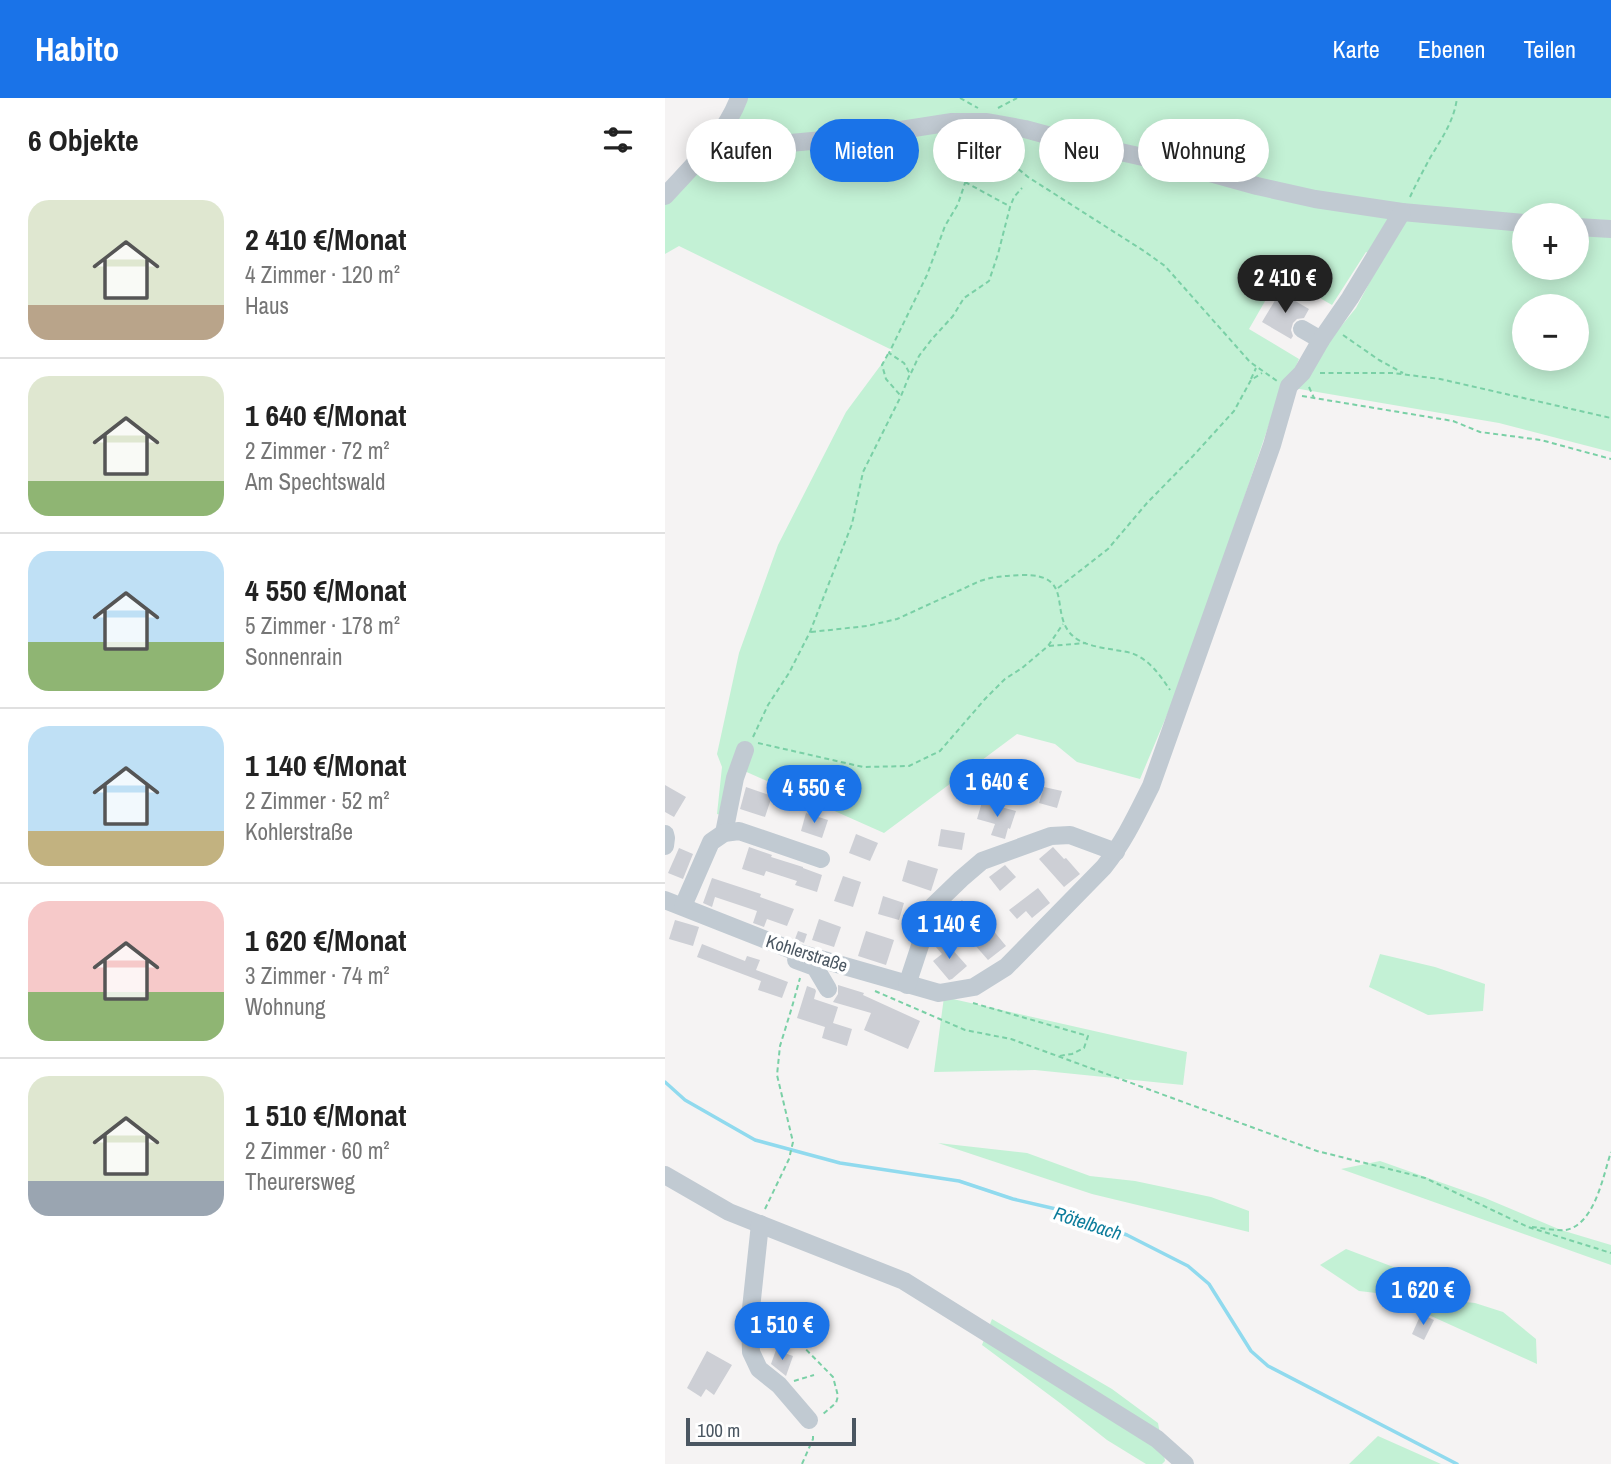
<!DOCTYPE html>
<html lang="de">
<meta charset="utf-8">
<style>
body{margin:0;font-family:"Archivo Narrow",sans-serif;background:#f6f6f6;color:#222;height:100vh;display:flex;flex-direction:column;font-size:26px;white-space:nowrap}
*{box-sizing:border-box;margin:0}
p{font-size:23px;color:#767676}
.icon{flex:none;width:38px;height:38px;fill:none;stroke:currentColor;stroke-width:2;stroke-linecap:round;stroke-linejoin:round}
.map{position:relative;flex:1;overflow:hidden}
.side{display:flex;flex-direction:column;background:#fff;width:665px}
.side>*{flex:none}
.hud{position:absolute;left:21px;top:21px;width:665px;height:63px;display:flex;gap:14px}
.buttons{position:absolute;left:847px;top:105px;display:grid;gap:14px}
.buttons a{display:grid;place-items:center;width:77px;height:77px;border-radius:50%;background:#fff;box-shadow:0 4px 18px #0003;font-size:35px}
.scale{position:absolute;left:21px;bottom:18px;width:170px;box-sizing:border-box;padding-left:7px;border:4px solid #4a5661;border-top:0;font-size:19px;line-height:24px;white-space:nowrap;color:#4a5661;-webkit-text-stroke:5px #fff;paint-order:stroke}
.price{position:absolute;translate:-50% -60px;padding:0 16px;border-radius:24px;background:#1a73e8;color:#fff;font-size:23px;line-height:46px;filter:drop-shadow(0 2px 4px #0008)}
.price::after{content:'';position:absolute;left:50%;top:42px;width:21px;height:16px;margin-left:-10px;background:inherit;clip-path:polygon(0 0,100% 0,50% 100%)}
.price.active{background:#222;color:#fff}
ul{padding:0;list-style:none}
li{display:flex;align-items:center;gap:21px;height:175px;padding:0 28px}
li+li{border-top:2px solid #e0e0e0}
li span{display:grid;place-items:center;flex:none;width:196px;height:140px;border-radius:21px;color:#555}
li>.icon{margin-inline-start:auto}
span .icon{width:84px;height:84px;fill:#fffc;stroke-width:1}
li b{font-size:30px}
h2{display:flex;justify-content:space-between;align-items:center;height:84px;padding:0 28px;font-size:30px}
.tag{padding:0 24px;border-radius:32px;background:#fff;box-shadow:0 4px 18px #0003;font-size:24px;line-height:63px}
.tag.active{background:#1a73e8;color:#fff}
header{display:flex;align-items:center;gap:42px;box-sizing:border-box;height:98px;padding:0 35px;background:#1a73e8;color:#fff}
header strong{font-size:33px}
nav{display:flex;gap:38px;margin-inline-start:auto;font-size:24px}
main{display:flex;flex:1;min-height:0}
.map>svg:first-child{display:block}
.green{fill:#c3f1d5;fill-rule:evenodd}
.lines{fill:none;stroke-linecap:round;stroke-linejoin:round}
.stream{stroke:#90daee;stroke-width:3.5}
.building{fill:#cdcfd5}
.path{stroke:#7ad0a6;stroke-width:2;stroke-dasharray:5 3.5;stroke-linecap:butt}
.minor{stroke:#c1cad2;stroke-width:18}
.labels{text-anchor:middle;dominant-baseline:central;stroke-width:7;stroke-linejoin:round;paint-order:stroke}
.street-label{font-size:18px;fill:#4a5661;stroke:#fff}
.water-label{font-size:19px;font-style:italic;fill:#0c7c9b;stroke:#fff}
</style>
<header>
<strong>Habito</strong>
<nav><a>Karte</a><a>Ebenen</a><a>Teilen</a></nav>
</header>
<main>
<section class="side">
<h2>6 Objekte<svg class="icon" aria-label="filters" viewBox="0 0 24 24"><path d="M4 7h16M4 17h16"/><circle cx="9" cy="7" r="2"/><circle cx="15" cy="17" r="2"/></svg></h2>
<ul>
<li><span style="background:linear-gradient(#dfe7d0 75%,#b9a48a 0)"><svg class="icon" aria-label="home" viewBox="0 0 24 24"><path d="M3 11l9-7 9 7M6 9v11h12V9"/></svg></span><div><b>2 410 €/Monat</b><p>4 Zimmer · 120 m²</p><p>Haus</p></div></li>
<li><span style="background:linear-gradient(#dfe7d0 75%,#8fb573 0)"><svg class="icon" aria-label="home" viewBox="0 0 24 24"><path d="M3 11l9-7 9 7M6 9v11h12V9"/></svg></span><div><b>1 640 €/Monat</b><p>2 Zimmer · 72 m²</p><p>Am Spechtswald</p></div></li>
<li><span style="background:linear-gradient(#bfe0f5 65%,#8fb573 0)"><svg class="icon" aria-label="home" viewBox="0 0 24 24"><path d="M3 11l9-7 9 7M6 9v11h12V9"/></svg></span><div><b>4 550 €/Monat</b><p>5 Zimmer · 178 m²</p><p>Sonnenrain</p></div></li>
<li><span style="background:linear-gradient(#bfe0f5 75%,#c2b280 0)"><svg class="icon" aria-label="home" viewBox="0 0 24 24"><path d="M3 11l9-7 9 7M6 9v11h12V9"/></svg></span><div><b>1 140 €/Monat</b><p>2 Zimmer · 52 m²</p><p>Kohlerstraße</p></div></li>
<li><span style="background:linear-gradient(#f6c9c9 65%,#8fb573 0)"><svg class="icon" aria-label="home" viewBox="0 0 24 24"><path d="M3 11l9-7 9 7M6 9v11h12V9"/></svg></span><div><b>1 620 €/Monat</b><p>3 Zimmer · 74 m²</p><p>Wohnung</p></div></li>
<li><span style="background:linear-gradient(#dfe7d0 75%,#9aa5b1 0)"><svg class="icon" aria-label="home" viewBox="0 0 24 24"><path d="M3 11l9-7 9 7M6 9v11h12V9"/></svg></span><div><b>1 510 €/Monat</b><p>2 Zimmer · 60 m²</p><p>Theurersweg</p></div></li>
</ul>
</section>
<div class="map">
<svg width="946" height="1366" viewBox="0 0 946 1366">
<rect width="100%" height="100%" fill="#f5f3f3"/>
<!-- green -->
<g class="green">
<path d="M78,0h868v354l-112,-29 -217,-37 -97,286 -45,107 -63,-17 -22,-18 -38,-10 -133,99 -153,-68 -10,50 -4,-1 5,-47 -5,-13 22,-101 39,-108 68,-133 46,-62 -213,-104 -14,8v-53zM859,117h53v53h-53zM701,154l16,7 -26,49 -36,44 -28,24 7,-17 -50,-30 31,-54 52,30zM859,208h53v53h-53z"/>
<polygon points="715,856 770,869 820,886 818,913 763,917 704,889"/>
<polygon points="279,899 522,954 518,987 370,972 269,974"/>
<polygon points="273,1045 362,1055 425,1078 470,1083 546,1099 584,1113 584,1134 427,1096"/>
<polygon points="715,1063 820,1100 896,1132 946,1147 946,1167 676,1071"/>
<polygon points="681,1151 739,1173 780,1202 810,1205 838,1214 871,1241 872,1266 766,1218 737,1198 694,1193 655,1167"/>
<polygon points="327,1221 447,1291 493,1325 500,1363 497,1366 481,1366 442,1342 395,1305 317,1247"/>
<polygon points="713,1338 776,1366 684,1366"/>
</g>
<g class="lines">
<!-- stream -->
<polyline class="stream" points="0,984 20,1002 90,1042 175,1065 294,1083 348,1101 391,1111 462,1137 523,1168 544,1186 586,1253 603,1268 792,1366"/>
</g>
<!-- building -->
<g class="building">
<polygon points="615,194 644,211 639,220 632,221 628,225 626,232 628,238 626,241 597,224"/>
<polygon points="0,687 21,699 9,719 0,714"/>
<polygon points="81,689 107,698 100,719 75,711"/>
<polygon points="379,689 397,693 392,710 374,705"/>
<polygon points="317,704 351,713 345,731 343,730 340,741 326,737 330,726 312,721"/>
<polygon points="141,715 163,722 157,740 136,733"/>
<polygon points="276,731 300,735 297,752 273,748"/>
<polygon points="191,736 213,745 205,763 184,755"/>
<polygon points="84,749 107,757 106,759 138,769 138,770 157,777 152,794 130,787 132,783 101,773 99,778 77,771"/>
<polygon points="388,749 399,761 401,760 415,776 399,789 374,761"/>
<polygon points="14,750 28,756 18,781 3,775"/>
<polygon points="243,762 273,771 266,793 237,783"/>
<polygon points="340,767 351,779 335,793 324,779"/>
<polygon points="178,778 196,784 188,809 169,803"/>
<polygon points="47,780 96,796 95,799 129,811 122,828 102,821 99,829 88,825 92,813 50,799 47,809 38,805"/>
<polygon points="373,790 385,805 367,820 361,813 352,821 344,812"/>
<polygon points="218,798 239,805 234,822 213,816"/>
<polygon points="297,802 308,814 291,828 280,816"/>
<polygon points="154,821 176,829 169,849 147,842"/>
<polygon points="10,822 34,829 28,848 4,841"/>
<polygon points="327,831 341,848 323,862 309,846"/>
<polygon points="133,833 142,836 139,845 130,841"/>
<polygon points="201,833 229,842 221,867 193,858"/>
<polygon points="278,841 302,868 287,881 284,882 268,863 277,856 270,848"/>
<polygon points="37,846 80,863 82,858 95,862 91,872 123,884 117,900 93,892 96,883 32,859"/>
<polygon points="173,887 199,895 198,897 255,923 243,951 199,932 206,915 168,904 173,896"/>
<polygon points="142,888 150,891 151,893 149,901 173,909 168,925 187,931 182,948 157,940 160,929 132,920"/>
<polygon points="756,1216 769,1222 759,1242 747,1236"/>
<polygon points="111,1252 128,1258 121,1278 106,1266"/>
<polygon points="42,1253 67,1267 49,1297 41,1291 36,1299 22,1290"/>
</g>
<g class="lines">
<!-- path -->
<g class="path">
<polyline points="295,0 313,10"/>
<polyline points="333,10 352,0"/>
<polyline points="328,39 334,55 363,79 479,153 500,168 585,264 612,283"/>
<polyline points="300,84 344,108"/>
<path d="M745,99c6,-13 13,-26 20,-39 12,-20 24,-37 27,-60"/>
<polyline points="678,237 714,262 738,275"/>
<polyline points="223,256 217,267 221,281 236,298"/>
<polyline points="246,275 254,258 267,241 288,218 299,200 324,183 333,156 345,109 349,99 357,90"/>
<polyline points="655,275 728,275 775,281 946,320"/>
<polyline points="586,281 591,270"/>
<polyline points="644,289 649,300"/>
<polyline points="637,298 788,323 815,334 876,342 946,361"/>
<polyline points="393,490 443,451 482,405 528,358 569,313 586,282 597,275"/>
<path d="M146,534l56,-6 30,-7 83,-38c14,-5 27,-5 42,-6 55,-1 25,39 52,62 13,11 42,12 57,16 18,6 29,22 39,37"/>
<polyline points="384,548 421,545"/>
<polyline points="88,639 103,607 124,575 145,534 187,426 198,374 236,298 245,276 239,265 224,255 262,177 280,128 293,106 302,79 309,38"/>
<polyline points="93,645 198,669 244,668 275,653 320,601 340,581 357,570 383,548 398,526"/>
<polyline points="210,893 300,932 346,941 652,1053 760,1080 863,1129 946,1155"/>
<polyline points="308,905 423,938 419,950 407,956 394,958"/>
<polyline points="100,1111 124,1061 128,1044 112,977 115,948 127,909 135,880"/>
<path d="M867,1129c9,1 25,4 34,3 29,-6 37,-54 45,-78"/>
<polyline points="101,1223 107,1223 121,1231 168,1279 173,1298 171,1305 157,1317"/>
<polyline points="129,1283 149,1277"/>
<polyline points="137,1366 148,1341 148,1338"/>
</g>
<!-- minor -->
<g class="minor">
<polyline points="48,45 92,48 191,39 287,24 322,24 360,31 393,40 527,70 592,88 650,101 737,114 859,125"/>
<path d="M0,98c27,-30 60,-60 74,-98"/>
<polyline points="912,129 946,131"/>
<polyline points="637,231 656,242"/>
<polyline points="59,735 70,680 80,652"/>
<polyline points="0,736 1,740 0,748"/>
<path d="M0,802l134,53 140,40 35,-6 32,-20 98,-100c20,-25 33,-53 47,-81l121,-341 17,-59 13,-13 19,-33 29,-42 52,-86"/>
<polyline points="18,808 46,744 59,735 74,733 156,761"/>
<polyline points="131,862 150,869 163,891"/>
<polyline points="242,887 268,808 296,781 317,763 386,738 405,737 451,754"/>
<polyline points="0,1077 64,1114 239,1183 492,1341 520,1366"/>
<polyline points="95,1126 85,1220 86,1254 94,1271 114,1287 144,1322"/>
</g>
</g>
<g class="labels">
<!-- street labels -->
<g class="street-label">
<text transform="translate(142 855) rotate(18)">Kohlerstraße</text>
</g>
<!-- water labels -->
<g class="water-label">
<text transform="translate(423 1125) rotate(18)">Rötelbach</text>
</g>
</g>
</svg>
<div class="buttons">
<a>+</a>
<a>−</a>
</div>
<div class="scale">100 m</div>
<b class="price active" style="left:620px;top:217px">2 410 €</b>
<b class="price" style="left:332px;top:721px">1 640 €</b>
<b class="price" style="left:149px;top:727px">4 550 €</b>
<b class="price" style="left:284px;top:863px">1 140 €</b>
<b class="price" style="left:758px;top:1229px">1 620 €</b>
<b class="price" style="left:117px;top:1264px">1 510 €</b>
<div class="hud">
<a class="tag">Kaufen</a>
<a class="tag active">Mieten</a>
<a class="tag">Filter</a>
<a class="tag">Neu</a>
<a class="tag">Wohnung</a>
</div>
</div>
</main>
